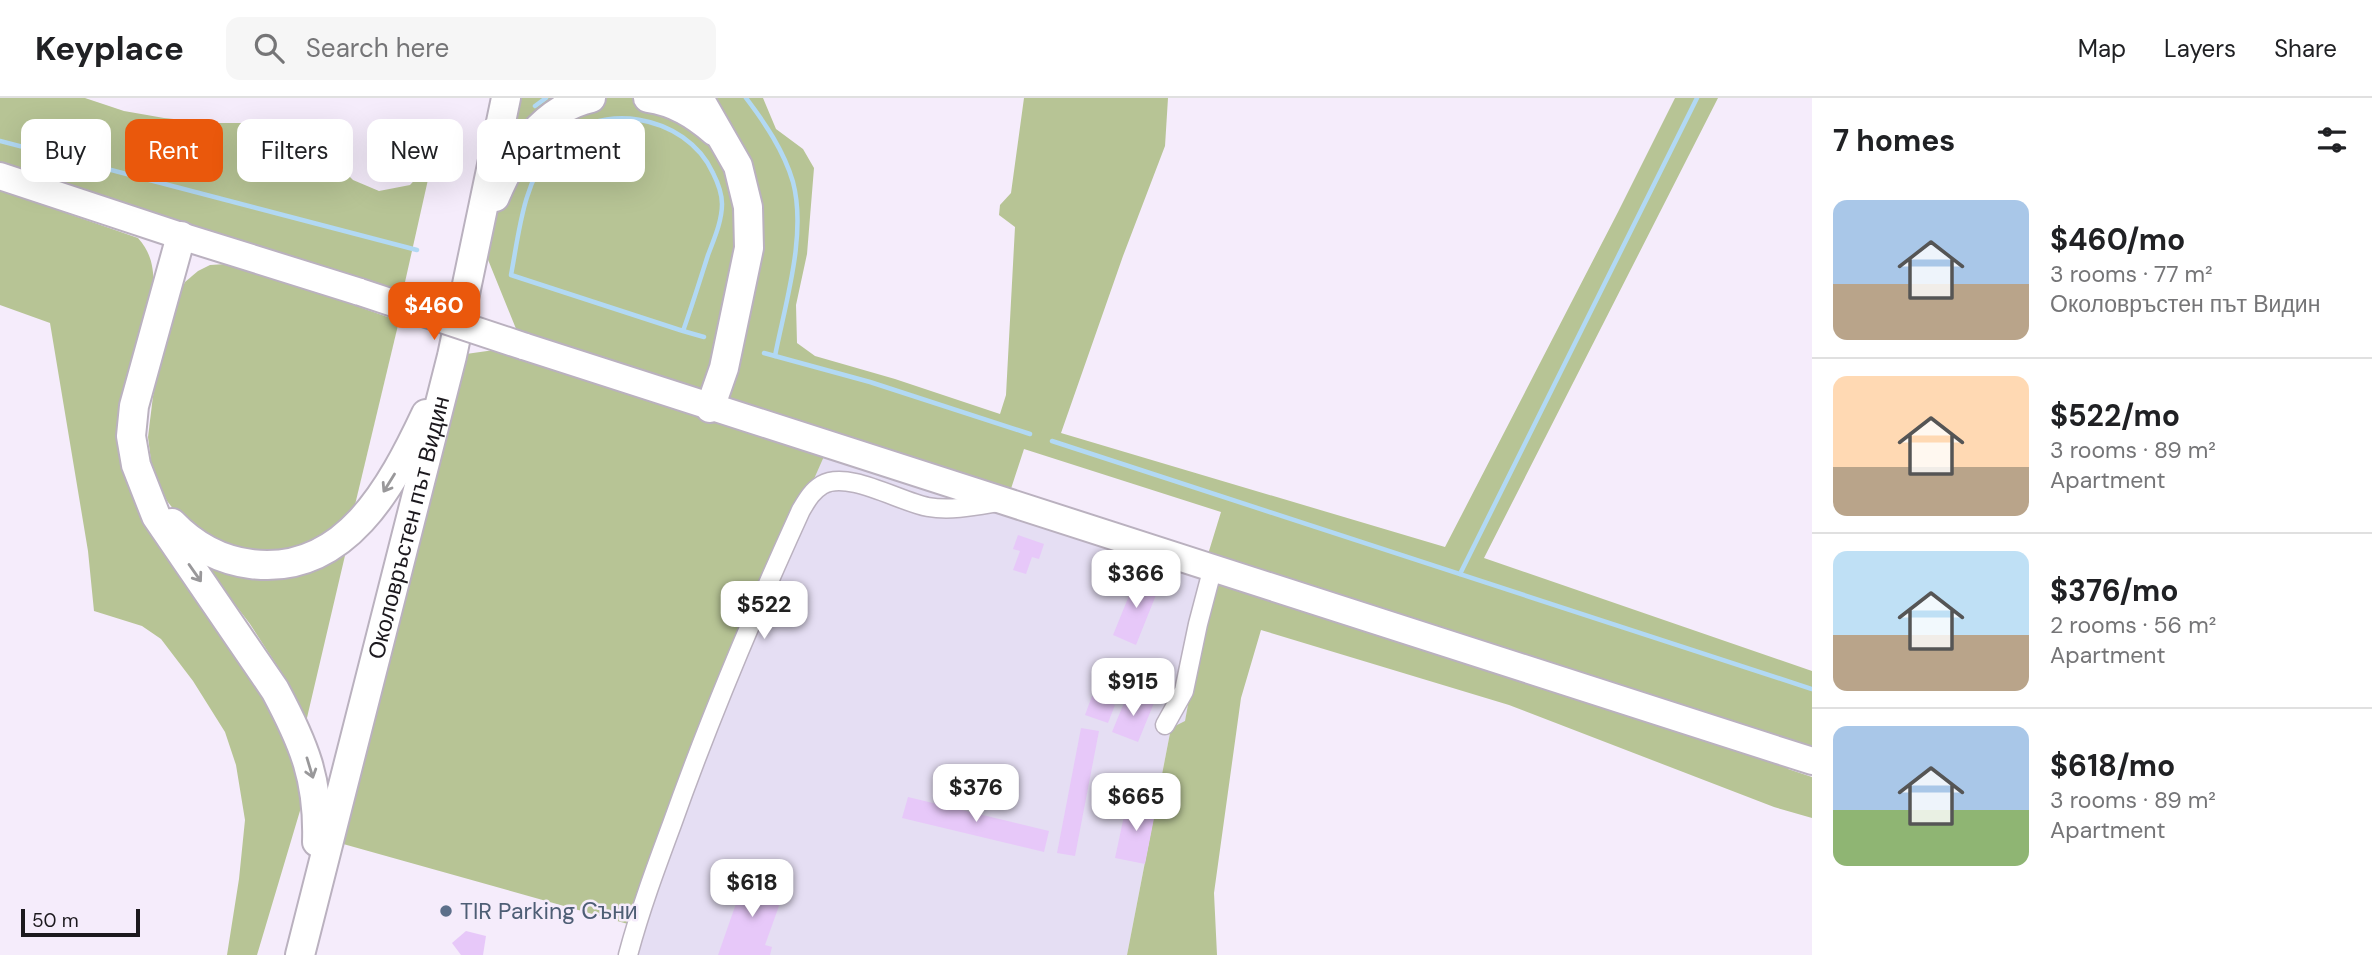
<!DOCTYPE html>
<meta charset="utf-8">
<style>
body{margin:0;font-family:"DM Sans",sans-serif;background:#f6f6f6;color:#202124;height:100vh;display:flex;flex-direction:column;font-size:26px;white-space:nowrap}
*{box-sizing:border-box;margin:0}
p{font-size:23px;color:#757577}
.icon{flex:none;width:38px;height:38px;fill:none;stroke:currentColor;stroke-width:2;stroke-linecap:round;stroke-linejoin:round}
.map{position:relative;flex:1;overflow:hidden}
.panel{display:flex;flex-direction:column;background:#fff;width:560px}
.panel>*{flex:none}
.guide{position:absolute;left:21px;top:21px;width:665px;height:63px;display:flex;gap:14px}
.scale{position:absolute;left:21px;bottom:18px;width:119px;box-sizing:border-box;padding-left:7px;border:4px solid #1c191e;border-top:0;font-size:19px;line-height:24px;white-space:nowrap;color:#1c191e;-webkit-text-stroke:5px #f5ecfb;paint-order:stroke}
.price{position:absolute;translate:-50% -60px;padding:0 16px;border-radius:14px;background:#fff;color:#222;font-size:23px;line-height:46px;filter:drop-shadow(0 2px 4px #0008)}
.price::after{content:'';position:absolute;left:50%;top:42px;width:21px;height:16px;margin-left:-10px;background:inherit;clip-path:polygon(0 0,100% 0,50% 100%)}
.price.selected{background:#ea580c;color:#fff}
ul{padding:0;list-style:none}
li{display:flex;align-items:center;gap:21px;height:175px;padding:0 21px}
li+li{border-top:2px solid #e0e0e0}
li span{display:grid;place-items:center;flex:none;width:196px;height:140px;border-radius:14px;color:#555}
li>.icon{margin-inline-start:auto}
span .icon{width:84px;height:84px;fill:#fffc;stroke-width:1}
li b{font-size:30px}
h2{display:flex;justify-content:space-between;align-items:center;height:84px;padding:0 21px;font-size:30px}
.pill{padding:0 24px;border-radius:14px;background:#fff;box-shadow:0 7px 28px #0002;font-size:24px;line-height:63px}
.pill.selected{background:#ea580c;color:#fff}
header{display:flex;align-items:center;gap:42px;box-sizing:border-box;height:98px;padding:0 35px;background:#fff;border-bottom:2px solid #e0e0e0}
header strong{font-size:33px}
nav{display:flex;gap:38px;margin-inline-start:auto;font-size:24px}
.search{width:490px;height:63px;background:#f6f6f6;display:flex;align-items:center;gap:18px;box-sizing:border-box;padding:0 24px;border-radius:14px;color:#757577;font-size:26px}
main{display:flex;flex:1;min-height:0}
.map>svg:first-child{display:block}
.industrial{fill:#e5def3}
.green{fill:#b7c495}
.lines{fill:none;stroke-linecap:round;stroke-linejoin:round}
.stream{stroke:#b2d9f4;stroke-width:4.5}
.building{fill:#e7c8f9}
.minor-casing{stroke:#bab1bf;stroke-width:21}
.secondary-casing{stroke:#bab1bf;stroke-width:30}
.primary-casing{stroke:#bab1bf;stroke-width:32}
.minor{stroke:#fff;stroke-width:18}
.secondary{stroke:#fff;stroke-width:26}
.primary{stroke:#fff;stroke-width:28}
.secondary-bridge-casing{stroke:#bab1bf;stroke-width:30;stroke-linecap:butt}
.secondary-bridge{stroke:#fff;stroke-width:26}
.oneway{stroke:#99989a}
.service-dot{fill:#5c6f8a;stroke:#f5ecfb;stroke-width:2.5}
.labels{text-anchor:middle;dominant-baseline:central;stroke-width:5;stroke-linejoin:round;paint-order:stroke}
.street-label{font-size:23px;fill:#1c191e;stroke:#f5ecfb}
.service-label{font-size:23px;fill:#4e5e75;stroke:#f5ecfb;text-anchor:start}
</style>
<header>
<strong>Keyplace</strong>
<div class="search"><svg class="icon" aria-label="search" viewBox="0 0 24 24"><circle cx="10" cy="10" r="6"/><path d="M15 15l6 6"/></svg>Search here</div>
<nav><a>Map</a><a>Layers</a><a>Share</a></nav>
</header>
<main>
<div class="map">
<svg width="1812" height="857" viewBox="0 0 1812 857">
<rect width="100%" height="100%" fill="#f5ecfb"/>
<!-- industrial -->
<polygon class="industrial" points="828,347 1213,469 1185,624 1171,630 1127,857 628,857 735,563"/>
<!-- green -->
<g class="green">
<polygon points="0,0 85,0 124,13 164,20 212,25 298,25 312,28 317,35 322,51 353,82 379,93 410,87 424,72 438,37 403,193 119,105 0,64"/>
<polygon points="506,0 763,0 776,31 803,51 814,70 807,156 796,207 797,245 815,258 895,281 1000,316 1006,297 1015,129 999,117 1000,107 1011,95 1024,0 1168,0 1165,48 1123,158 1061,335 1445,449 1618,114 1675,0 1718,0 1484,460 1812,573 1812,648 1798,644 1788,671 1812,679 1812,720 1774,709 1509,607 1261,532 1241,600 1214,795 1217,857 1127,857 1171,630 1185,623 1213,469 1205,466 1221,414 1024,351 1007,403 829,347 783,451 635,828 329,742 452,258 523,248 478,137"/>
<path d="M0,92l138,48c13,15 15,27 16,47l-33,168 147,234 37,107 -48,161h-30l12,-76 6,-59 -9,-55 -11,-33 -32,-51 -32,-42 -19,-13 -48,-15 -6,-60 -38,-228 -50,-18z"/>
<polygon points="226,166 294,186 399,223 354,411 326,438 304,452 240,456 186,427 167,403 152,371 148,339 153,298 175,203 185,184 198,173 210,167"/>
<polygon points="347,449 306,624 287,583 250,526 204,466"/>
</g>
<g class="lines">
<!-- stream -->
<g class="stream">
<path d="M746,0c19,25 38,53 47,84 14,53 -8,122 -18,174"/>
<polyline points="535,8 546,0"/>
<polyline points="0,43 417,152"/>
<path d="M683,233c9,-25 17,-51 25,-76 6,-16 14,-34 14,-51 0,-11 -4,-21 -9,-31 -27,-59 -117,-75 -161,-24 -29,34 -33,84 -41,126l172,56 21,6"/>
<polyline points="764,255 870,284 1030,336"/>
<polyline points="1052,343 1812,591"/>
<polyline points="1460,476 1697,0"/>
</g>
</g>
<!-- building -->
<g class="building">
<polygon points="1018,437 1044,446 1039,461 1032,459 1026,476 1013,472 1020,453 1013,451"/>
<polygon points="1137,478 1160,487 1136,547 1113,537"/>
<polygon points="1128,595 1154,605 1138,644 1112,634"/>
<polygon points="1092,598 1115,607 1108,625 1085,617"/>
<polygon points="1081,630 1099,633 1075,758 1057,755"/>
<polygon points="908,699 1049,733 1044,754 902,720"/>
<polygon points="1127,704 1156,710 1145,766 1115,760"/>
<polygon points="746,777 785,791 765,847 772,849 770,857 718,857"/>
<polygon points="466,833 486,838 483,857 461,857 452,845"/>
</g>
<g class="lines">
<!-- minor casing -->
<g class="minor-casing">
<g id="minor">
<polyline points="1165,627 1184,593 1198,526 1213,469"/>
<path d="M628,857c12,-45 28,-88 44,-131 38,-107 82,-211 129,-314 6,-10 11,-19 21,-25 26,-15 78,17 106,22 23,4 47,-1 71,-5"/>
</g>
</g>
<!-- secondary casing -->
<g class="secondary-casing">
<g id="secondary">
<polyline points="0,78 181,138 360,194"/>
<polyline points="523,248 1812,663"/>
</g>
</g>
<!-- primary casing -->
<g class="primary-casing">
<g id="primary">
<path d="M648,0c27,4 46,16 66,33"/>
<polyline points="699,0 738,68 748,109 749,150 724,270 710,310"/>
<path d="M495,99c18,-43 48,-88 96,-99"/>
<path d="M181,138l-47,170 -3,30 5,29 20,51 119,174c29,54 44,90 42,152"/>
<path d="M172,425c22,23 47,37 79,41 94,12 141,-78 175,-150"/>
<path id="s1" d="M300,857l152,-599 54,-258"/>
</g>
</g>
<!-- minor -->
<use href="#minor" class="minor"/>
<!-- secondary -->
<use href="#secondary" class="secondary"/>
<!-- primary -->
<use href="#primary" class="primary"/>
<!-- secondary-bridge casing -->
<g class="secondary-bridge-casing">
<polyline id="secondary-bridge" points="360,194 523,248"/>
</g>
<!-- secondary-bridge -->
<use href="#secondary-bridge" class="secondary-bridge"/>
</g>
<!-- one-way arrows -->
<defs><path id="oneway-shaft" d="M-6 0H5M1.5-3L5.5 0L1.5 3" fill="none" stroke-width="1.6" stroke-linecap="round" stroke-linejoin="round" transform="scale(1.75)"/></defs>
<g class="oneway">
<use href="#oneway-shaft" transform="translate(389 385) rotate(122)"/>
<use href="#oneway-shaft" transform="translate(195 475) rotate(55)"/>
<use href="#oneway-shaft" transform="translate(310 670) rotate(73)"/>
</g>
<!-- markers -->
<circle class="service-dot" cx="446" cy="813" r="7"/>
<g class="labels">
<!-- street labels -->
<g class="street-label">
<text stroke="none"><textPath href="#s1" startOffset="441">Околовръстен път Видин</textPath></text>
</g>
<!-- service labels -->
<g class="service-label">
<text x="460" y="813">TIR Parking Съни</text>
</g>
</g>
</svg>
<div class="scale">50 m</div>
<b class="price selected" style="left:434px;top:244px">$460</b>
<b class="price" style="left:1136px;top:512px">$366</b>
<b class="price" style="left:764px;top:543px">$522</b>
<b class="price" style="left:1133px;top:620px">$915</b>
<b class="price" style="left:976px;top:726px">$376</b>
<b class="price" style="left:1136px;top:735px">$665</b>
<b class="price" style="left:752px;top:821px">$618</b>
<div class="guide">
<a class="pill">Buy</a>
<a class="pill selected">Rent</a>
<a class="pill">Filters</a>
<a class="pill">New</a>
<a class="pill">Apartment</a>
</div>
</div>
<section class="panel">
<h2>7 homes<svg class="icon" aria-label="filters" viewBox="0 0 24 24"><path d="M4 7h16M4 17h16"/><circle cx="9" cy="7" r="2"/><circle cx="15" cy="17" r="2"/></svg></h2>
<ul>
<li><span style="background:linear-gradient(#a9c7e8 60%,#b9a48a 0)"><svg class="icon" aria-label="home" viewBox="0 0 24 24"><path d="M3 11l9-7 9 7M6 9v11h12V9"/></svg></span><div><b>$460/mo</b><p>3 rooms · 77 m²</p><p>Околовръстен път Видин</p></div></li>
<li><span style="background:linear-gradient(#ffd9b3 65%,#b9a48a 0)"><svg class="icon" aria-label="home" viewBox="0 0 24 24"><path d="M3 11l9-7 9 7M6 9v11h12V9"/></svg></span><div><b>$522/mo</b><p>3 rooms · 89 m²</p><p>Apartment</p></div></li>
<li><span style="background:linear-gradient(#bfe0f5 60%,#b9a48a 0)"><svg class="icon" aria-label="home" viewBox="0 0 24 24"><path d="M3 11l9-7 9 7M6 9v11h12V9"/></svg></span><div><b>$376/mo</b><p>2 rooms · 56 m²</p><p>Apartment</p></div></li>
<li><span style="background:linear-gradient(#a9c7e8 60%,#8fb573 0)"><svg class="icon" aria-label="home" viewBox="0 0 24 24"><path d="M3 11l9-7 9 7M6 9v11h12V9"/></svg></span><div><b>$618/mo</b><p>3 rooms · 89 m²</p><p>Apartment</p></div></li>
</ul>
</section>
</main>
